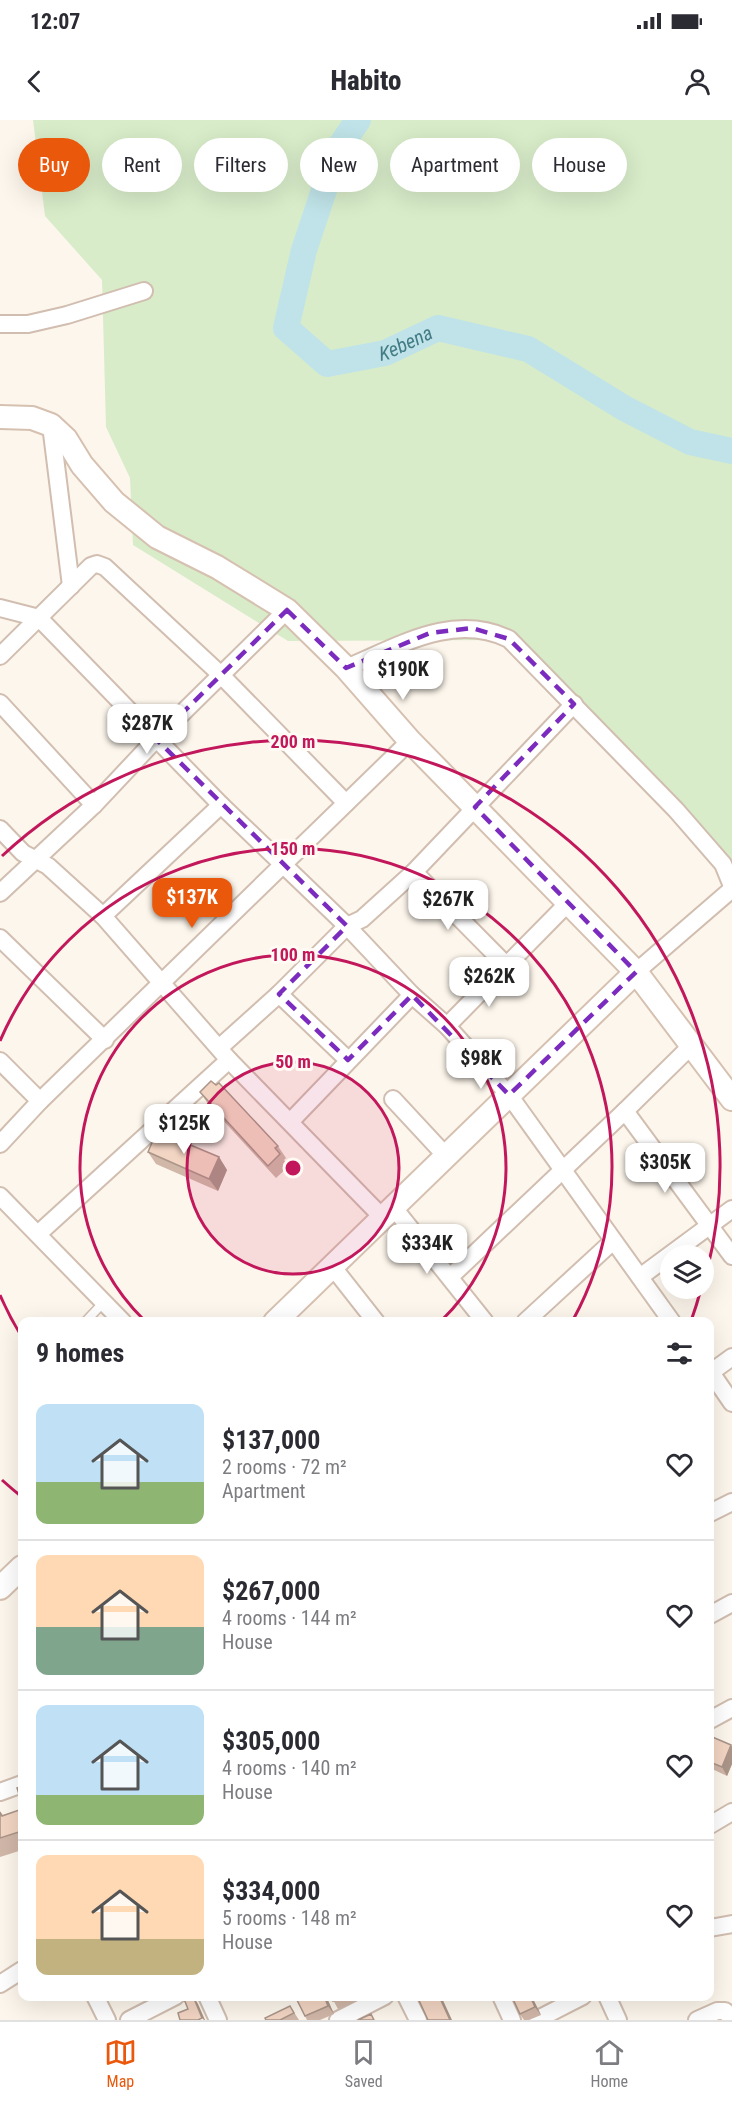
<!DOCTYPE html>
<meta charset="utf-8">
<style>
body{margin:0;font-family:"Roboto Condensed",sans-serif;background:#f2f2f3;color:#2b2b33;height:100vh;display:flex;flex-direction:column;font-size:22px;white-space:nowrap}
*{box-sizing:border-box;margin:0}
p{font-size:20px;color:#7c7c81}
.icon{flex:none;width:33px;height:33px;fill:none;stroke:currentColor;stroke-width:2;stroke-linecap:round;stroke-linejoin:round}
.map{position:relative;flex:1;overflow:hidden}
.panel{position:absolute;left:18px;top:1197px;width:696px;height:684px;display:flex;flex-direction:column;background:#fff;border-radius:12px;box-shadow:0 6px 24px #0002}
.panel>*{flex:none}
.guide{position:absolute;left:18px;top:18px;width:696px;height:54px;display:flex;gap:12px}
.controls{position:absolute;left:660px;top:1125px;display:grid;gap:12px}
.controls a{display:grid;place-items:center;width:54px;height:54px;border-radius:50%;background:#fff;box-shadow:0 6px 24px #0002;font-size:30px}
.price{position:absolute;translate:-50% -51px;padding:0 14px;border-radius:12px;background:#fff;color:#222;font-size:20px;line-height:39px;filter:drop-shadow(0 2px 3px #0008)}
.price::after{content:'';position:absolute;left:50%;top:36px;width:18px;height:14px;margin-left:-9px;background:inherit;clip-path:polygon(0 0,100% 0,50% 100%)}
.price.current{background:#ea580c;color:#fff}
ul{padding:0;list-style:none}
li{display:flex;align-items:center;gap:18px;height:150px;padding:0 18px}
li+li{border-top:2px solid #e1e1e2}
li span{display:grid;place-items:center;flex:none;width:168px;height:120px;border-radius:12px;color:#555}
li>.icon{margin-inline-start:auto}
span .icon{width:72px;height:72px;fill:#fffc;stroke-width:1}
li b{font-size:26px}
h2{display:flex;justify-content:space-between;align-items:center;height:72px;padding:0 18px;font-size:26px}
.tag{padding:0 21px;border-radius:27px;background:#fff;box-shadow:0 6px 24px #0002;font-size:21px;line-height:54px}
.tag.current{background:#ea580c;color:#fff}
.status{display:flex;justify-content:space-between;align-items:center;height:42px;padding:0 30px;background:#fff;direction:ltr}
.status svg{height:16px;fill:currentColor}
header{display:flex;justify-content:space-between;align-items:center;height:78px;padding:0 18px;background:#fff;font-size:27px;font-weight:800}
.tabs{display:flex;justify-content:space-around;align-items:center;height:84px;border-top:2px solid #e1e1e2;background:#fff;font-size:16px;color:#7c7c81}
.tabs a{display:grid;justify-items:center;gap:3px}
.tabs .current{color:#ea580c}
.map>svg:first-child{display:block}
.green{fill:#d8ecc9}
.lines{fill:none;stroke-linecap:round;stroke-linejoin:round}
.river{stroke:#bfe3e8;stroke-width:26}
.service-casing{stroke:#d1beb0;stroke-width:11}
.minor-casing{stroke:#d1beb0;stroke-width:20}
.secondary-casing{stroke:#d6c0b0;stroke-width:26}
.service{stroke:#fff;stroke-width:8}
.minor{stroke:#fff;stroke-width:16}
.secondary{stroke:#fff;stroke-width:22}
.wall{fill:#d1b7a8}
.shaded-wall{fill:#aa9588}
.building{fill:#f3d5c3;stroke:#aa9588;stroke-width:1.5}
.marked{fill:none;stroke:#7b2cbf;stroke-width:4.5;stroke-dasharray:12 8;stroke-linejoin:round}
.ring{fill:none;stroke:#c2185b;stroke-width:3}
.labels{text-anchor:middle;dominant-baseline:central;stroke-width:6;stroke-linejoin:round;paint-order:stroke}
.water-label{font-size:20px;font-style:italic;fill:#437c86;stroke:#fffaf3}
.centre{fill:#c2185b;stroke:#fffaf3;stroke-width:3}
.ring-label{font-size:18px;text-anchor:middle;font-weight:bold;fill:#c2185b;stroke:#fffaf3;stroke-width:6;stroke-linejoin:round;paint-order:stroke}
</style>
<div class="status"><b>12:07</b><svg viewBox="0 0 49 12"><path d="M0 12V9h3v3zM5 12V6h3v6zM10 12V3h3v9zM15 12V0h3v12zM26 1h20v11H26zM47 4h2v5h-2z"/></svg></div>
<header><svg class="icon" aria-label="back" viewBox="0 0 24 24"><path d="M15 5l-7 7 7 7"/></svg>Habito<svg class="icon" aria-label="person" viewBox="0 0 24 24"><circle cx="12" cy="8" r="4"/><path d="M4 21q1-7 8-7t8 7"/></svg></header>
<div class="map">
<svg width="732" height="1900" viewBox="0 0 732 1900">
<rect width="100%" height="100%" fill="#fdf6ec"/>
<!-- green -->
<polygon class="green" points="33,0 732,0 732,755 505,520 288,521 133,425 130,358 106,307 102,160 45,96"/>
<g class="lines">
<!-- river -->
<path class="river" id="s1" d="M358,0l-21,31 -33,99 -18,78 41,36 58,-11 53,-25 90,21 96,59 66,34 42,9"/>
<!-- service casing -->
<g class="service-casing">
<polyline id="service" points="85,1202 104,1182"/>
</g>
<!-- minor casing -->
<g class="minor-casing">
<g id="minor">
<polyline points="0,204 28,204 67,195 144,171"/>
<polyline points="51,305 71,466"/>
<polyline points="0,488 39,498 221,685 347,806 412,875 447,906 509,975 672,1202"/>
<polyline points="0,536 91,446 97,444 105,447 220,554 346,683"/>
<path d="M346,548c53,-22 107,-56 163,-29l167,171 47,54 9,22"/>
<polyline points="0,583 94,685"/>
<polyline points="0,709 23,733 48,746 103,796 229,940 383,1098"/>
<polyline points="414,752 507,846"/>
<polyline points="0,773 94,685 156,619 287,490"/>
<polyline points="103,796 221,685"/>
<polyline points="0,818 105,920"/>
<polyline points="636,852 732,769"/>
<polyline points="279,874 348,940"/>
<polyline points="447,906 569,782"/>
<polyline points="219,928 279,874 347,806 362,799 414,752 574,584"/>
<polyline points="0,941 40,981"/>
<polyline points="393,979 445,1035"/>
<polyline points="625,991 732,1136"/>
<polyline points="290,1002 412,875"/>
<polyline points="0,1024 40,981 410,621"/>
<polyline points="0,1076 123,1202"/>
<polyline points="394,1088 485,1202"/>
<polyline points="38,1114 229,940"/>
<polyline points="332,1146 376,1202"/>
<polyline points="450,1157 625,991 692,925"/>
<polyline points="640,1157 732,1089"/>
<polyline points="525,1202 613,1121"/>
<polyline points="710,1251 732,1283"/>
<polyline points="710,1253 732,1237"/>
<polyline points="710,1393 732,1382"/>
<polyline points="710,1495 732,1483"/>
<polyline points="710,1600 732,1588"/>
<polyline points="0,1672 22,1664"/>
<polyline points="710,1705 732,1692"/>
<polyline points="710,1808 732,1804"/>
<polyline points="0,1864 22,1850"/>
<polyline points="95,1876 107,1900"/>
<polyline points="207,1876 218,1900"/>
<polyline points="406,1876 418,1900"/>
<polyline points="501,1876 512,1900"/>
<polyline points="607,1876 618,1900"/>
<polyline points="129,1900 176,1876"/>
<polyline points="338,1900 385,1876"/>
<polyline points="536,1900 583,1876"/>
<polyline points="697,1900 717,1891 725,1891 732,1899"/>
</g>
</g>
<!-- secondary casing -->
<g class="secondary-casing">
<g id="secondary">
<polyline points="0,297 32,298 51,305 66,319 82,345 114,382 157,417 217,447 287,490 346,548 410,621 636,852 732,979"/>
<polyline points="275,1202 636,852"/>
<polyline points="0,1468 22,1447"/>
</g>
</g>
<!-- service -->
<use href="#service" class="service"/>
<!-- minor -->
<use href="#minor" class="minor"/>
<!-- secondary -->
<use href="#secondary" class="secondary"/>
</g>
<!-- wall -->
<g class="wall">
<polygon points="200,972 278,1026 286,1038 284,1040 289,1046 276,1058 208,984"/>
<polygon points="148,1032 219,1037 227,1050 218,1071 156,1044"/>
<polygon points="710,1616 731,1625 732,1627 732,1644 727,1656 710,1648"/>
<polygon points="22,1689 22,1730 0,1737 0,1692 3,1695"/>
<polygon points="326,1876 334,1894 320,1900 307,1900 305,1896"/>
<polygon points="331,1876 363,1876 364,1878 338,1889"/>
<polygon points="534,1881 541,1895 529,1900 524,1900 520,1894"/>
<polygon points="290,1886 299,1900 266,1900"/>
</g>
<!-- shaded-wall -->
<g class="shaded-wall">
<polygon points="219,1037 227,1050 218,1071 209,1059"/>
<polygon points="731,1625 732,1627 732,1644 727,1656 722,1647"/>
<polygon points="193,1876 198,1884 205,1900 204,1900 202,1898"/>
<polygon points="324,1876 326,1876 334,1894 328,1886"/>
<polygon points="439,1876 441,1876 452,1900 450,1900"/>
<polygon points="530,1876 534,1881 541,1895 535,1887"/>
</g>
<!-- building -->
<g class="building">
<polygon points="211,961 216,965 219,963 278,1026 275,1028 280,1034 268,1046 200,972"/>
<polygon points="157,1011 219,1037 209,1059 148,1032"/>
<polygon points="710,1616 731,1625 722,1647 710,1642"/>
<polygon points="22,1666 22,1684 17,1668"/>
<polygon points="22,1689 22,1711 0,1718 0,1692 2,1696"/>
<polygon points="190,1876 193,1876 202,1898 198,1900 180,1900 178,1893 188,1889 184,1879"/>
<polygon points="304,1876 324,1876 328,1886 305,1896 297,1880"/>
<polygon points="331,1876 343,1876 333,1881"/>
<polygon points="417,1876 439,1876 450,1900 428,1900"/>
<polygon points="520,1876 530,1876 535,1887 520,1894 513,1879"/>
<polygon points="290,1886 294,1893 280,1900 266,1900 265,1898"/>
<polygon points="371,1894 374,1900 358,1900"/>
</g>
<!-- marked area -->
<path class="marked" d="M287,490l59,58 84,-35 42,-5 37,11 65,65 -99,103 161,165 -127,123 -97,-100 -64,65 -69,-66 68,-68 -191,-187z"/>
<!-- distance rings -->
<circle cx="293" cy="1048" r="106" fill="#c2185b" fill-opacity=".12"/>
<g class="ring">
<circle cx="293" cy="1048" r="106"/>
<path d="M145 1201A213 213 0 1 1 441 1201"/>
<path d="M22 1217A319 319 0 0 1 0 1175M0 921A319 319 0 1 1 573 1200"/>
<path d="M701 1169A426 426 0 0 1 691 1201M22 1377A426 426 0 0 1 2 1360M2 736A426 426 0 0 1 704 1162"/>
</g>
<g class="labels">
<!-- water labels -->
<g class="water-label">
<text stroke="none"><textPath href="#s1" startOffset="358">Kebena</textPath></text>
</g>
</g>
<circle cx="293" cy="1048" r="9" class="centre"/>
<g class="ring-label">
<text x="293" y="628">200 m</text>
<text x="293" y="735">150 m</text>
<text x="293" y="841">100 m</text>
<text x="293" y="948">50 m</text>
</g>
</svg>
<div class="controls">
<a><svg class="icon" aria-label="layers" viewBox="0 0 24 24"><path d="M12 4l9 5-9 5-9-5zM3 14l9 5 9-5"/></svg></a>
</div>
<b class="price" style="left:403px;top:581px">$190K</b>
<b class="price" style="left:147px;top:635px">$287K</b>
<b class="price current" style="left:192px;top:809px">$137K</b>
<b class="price" style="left:448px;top:811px">$267K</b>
<b class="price" style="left:489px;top:888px">$262K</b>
<b class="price" style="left:481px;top:970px">$98K</b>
<b class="price" style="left:184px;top:1035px">$125K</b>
<b class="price" style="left:665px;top:1074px">$305K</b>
<b class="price" style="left:427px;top:1155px">$334K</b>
<div class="guide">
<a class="tag current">Buy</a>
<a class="tag">Rent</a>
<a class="tag">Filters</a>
<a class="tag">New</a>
<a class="tag">Apartment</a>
<a class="tag">House</a>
</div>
<section class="panel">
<h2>9 homes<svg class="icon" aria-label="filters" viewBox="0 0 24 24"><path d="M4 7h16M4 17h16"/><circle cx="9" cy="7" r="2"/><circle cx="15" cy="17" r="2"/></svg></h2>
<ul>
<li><span style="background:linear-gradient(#bfe0f5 65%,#8fb573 0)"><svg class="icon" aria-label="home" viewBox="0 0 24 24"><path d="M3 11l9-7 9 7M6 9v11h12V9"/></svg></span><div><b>$137,000</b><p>2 rooms · 72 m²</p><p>Apartment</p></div><svg class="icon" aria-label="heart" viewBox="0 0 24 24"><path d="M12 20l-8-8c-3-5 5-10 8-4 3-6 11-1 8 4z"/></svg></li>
<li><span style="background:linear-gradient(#ffd9b3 60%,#7fa58c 0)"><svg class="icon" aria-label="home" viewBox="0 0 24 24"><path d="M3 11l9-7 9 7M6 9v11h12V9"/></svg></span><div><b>$267,000</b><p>4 rooms · 144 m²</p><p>House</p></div><svg class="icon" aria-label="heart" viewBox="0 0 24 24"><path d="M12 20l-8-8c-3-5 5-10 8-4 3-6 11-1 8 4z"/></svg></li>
<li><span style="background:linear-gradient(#bfe0f5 75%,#8fb573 0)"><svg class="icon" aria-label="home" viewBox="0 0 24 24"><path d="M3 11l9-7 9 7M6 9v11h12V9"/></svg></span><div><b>$305,000</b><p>4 rooms · 140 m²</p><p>House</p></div><svg class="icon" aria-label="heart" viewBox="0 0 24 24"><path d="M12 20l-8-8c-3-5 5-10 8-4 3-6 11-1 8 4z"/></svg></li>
<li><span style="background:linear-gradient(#ffd9b3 70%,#c2b280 0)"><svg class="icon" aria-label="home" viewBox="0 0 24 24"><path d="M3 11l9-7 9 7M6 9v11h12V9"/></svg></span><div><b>$334,000</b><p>5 rooms · 148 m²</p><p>House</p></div><svg class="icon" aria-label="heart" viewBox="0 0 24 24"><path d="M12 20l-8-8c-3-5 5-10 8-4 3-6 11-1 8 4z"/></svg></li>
</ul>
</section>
</div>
<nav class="tabs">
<a class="current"><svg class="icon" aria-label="map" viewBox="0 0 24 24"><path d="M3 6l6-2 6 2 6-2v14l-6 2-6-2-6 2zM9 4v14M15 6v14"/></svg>Map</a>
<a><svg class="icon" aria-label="saved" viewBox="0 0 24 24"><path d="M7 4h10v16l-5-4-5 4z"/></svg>Saved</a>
<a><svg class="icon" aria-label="home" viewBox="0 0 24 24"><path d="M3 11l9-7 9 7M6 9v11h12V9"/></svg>Home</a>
</nav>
